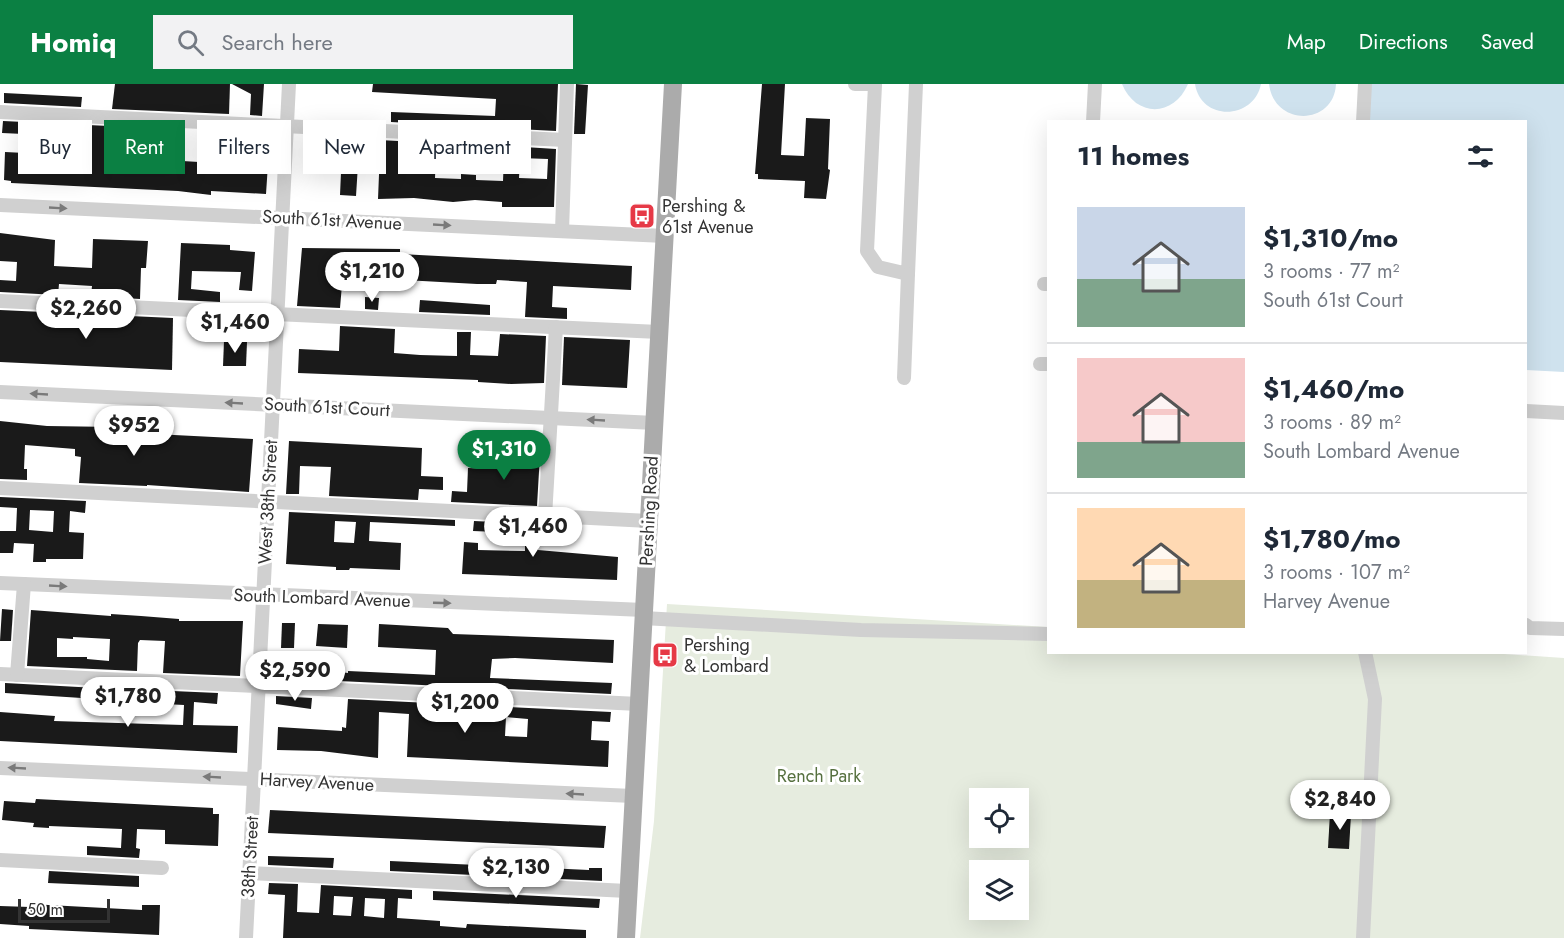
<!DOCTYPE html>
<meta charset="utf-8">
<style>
body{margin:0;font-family:Jost,sans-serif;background:#f2f2f3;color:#1f2937;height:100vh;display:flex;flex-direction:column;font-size:22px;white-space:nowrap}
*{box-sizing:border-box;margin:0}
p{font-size:20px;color:#747a83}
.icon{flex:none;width:33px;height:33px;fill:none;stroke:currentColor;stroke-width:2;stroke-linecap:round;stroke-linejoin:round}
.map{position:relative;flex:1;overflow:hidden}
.side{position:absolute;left:1047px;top:36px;width:480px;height:534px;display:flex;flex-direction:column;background:#fff;border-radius:0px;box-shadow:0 6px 24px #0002}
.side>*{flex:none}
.top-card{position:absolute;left:18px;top:36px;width:570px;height:54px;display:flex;gap:12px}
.buttons{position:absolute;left:969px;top:704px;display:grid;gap:12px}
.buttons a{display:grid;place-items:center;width:60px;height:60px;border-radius:0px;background:#fff;box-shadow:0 6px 24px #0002;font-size:30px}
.scale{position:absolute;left:18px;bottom:15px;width:92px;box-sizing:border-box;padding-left:6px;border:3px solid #333;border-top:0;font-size:16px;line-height:21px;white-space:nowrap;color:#333;-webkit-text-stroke:4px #fff;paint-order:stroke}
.price{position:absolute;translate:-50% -51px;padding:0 14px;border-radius:21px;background:#fff;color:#222;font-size:20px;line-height:39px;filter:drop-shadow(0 2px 3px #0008)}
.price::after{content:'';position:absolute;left:50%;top:36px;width:18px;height:14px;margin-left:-9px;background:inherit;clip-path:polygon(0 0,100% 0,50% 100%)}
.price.selected{background:#0b8043;color:#fff}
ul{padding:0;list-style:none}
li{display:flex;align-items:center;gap:18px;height:150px;padding:0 30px}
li+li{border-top:2px solid #e0e1e3}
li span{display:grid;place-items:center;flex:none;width:168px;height:120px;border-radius:0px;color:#555}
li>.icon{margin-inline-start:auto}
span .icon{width:72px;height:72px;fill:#fffc;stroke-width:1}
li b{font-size:26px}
h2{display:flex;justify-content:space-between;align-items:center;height:72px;padding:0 30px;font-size:26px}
.tag{padding:0 21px;border-radius:0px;background:#fff;box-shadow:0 6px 24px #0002;font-size:21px;line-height:54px}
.tag.selected{background:#0b8043;color:#fff}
header{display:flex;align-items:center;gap:36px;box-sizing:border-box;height:84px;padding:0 30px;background:#0b8043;color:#fff}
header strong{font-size:28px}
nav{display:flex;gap:33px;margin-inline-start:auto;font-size:21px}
.search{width:420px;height:54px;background:#f2f2f3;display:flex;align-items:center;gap:15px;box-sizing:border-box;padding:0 21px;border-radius:0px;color:#747a83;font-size:22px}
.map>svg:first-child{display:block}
.green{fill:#e6ecdf;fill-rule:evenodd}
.water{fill:#cfe2ee}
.building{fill:#1a1a1a;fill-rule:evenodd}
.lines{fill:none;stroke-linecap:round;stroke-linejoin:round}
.minor{stroke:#d0d0d0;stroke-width:14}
.major{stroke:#ababab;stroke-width:18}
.oneway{fill:#7a7a7a}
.labels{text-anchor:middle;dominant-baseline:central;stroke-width:6;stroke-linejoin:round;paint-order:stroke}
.poi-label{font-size:18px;fill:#333;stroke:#fff;text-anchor:start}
.street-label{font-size:18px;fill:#333;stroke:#fff}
.park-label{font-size:18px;fill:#56703f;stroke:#fff}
</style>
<header>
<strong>Homiq</strong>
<div class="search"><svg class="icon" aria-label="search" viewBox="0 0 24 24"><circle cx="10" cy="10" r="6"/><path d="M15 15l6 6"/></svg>Search here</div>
<nav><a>Map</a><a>Directions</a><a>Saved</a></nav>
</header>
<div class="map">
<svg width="1564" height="854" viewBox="0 0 1564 854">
<rect width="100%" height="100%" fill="#fff"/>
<!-- green -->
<path class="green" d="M667,520l381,23v25h426l90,6v280h-924l14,-117zM980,714h38v39h-38zM980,786h38v39h-38z"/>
<!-- water -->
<g class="water">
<path d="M1122,0h66c-14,33 -52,34 -66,0z"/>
<path d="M1195,0h66c-7,36 -60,38 -66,0z"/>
<path d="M1269,0h67c-2,42 -62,43 -67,0z"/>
<polygon points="1369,0 1564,0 1564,288 1526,286 1526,38 1367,38"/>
</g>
<!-- building -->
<g class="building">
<polygon points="115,0 230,0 229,30 112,25"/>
<polygon points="232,0 264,0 262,32 250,31 251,10"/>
<polygon points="373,0 558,0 556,47 391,38 391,28 495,32 496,15 372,8"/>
<polygon points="576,0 588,1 585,50 574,50"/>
<polygon points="762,0 785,0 781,71 804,72 806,34 830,35 828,85 830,86 826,115 804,114 805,97 758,95 758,90 755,90"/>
<polygon points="4,9 82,13 81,23 4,19"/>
<polygon points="3,37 151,44 149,75 199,78 199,74 213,74 212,79 234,80 235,60 220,59 221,48 268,50 268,60 250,59 249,79 268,80 266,110 211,107 211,111 178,107 11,99 11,97 4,96 5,68 45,70 46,51 2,49"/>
<path d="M323,53l131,7v10h-18l-1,24 26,1v-5l15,1v5l27,1 1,-25 -13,-1 1,-10 64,4 -2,58h-52v-5l-27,-2 -22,2 -39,-4 -36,1 2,-49 -21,-1 -3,47 -16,-1 2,-45 -20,-1zM520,74l28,1 -1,20 -28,-1z"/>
<polygon points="0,149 55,156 54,182 92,184 93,155 148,157 146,184 141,184 140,215 91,212 92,202 59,200 58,211 0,208 0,196 16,197 17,178 0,177"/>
<polygon points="181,159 230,161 230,166 255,168 252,207 239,206 241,188 192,187 191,205 220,208 220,218 178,216"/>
<polygon points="302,164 400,165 400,170 632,182 631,206 553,202 552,223 567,224 567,235 525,233 527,198 497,196 496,200 477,200 404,196 404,190 343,189 340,224 297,222"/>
<polygon points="365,213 379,214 378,226 365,225"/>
<polygon points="420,216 490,221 490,231 419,228"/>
<polygon points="0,226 173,234 172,286 0,278"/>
<polygon points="340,242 395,245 394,269 420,271 457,272 457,248 471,248 470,271 498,272 500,250 546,252 544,299 511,300 478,298 478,296 298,289 299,265 339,267"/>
<polygon points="564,253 630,256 627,304 562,301"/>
<polygon points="224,257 247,258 246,282 223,282"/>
<polygon points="0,337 47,342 115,343 115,348 253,355 249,408 147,401 147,402 79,399 81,373 75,372 75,365 25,361 24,385 27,385 27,396 0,395"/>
<polygon points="289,357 422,364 421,392 443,393 443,406 419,405 418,416 329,412 331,383 300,382 299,410 286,410"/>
<polygon points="493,368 540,370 537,422 451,418 452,407 467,408 468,384 492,385"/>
<path d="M0,413l86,4 -1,12 -15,-2 -1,21 15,1 -1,26h-37v3h-13l1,-18 -20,-1 -1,10h-13v-22h16l1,-23 -17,-1zM30,426l24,1 -1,21 -24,-2z"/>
<path d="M289,428l166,8v6l-85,-4 -1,19 32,2 -1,27 -50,-2 -1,2h-13v-3l-50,-3zM335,437l21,1 -2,21 -20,-1z"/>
<polygon points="474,437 539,440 538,466 618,473 617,496 462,490 464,458 478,459 478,466 525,467 525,449 473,447"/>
<polygon points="2,525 13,526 11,557 0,557"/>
<path d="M31,526l80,6v-2l30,2 38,3v2h64l-3,55 -77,-3 2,-32 -25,-1 -2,3 -1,28 -110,-5zM73,553l37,2 -1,22 -22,-2v-2h-30v-19l16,1z"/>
<polygon points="282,539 295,539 294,564 281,564"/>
<polygon points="318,540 348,541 347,564 316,562"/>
<polygon points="379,540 448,544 453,550 614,556 613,579 515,574 492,575 490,594 612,599 611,610 277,594 278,584 315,585 348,589 348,587 435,591 436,566 378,563"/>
<polygon points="5,599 97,604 97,615 5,609"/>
<polygon points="127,605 218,609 217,620 194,618 193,641 238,642 237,669 0,657 0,628 55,632 54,637 183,641 184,621 126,618"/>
<polygon points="276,612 312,614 311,625 276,620"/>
<path d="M348,615l263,13 -1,10 -18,-1 -1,19 18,1 -1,26 -201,-10 2,-43 -30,-2 -1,46 -57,-7 -44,-1 1,-23 64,4v-4l4,1zM506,633l22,2 -1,18 -22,-1z"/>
<polygon points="36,715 213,724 213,730 219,730 218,762 165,760 165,746 137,745 136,764 140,765 139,774 87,771 87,762 121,764 122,745 49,742 49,744 33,743 34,739 2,736 4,717 35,719"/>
<polygon points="270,726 606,742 604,764 268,749"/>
<polygon points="1330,729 1351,730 1349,765 1328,764"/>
<polygon points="268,772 334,774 333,784 268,781"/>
<polygon points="390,777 589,786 589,784 602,784 602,797 390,787"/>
<polygon points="49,787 139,792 139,803 48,799"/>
<path d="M269,799l29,1 -1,28 22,1 2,-28 91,5v9l-14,-1 -1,20 43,3v5l26,2 1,-4 119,6v8h-303l2,-43 -17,-1zM334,812l19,1 -2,19 -18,-1zM365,814l20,1 -1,19 -20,-2z"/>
<polygon points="433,807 600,815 599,824 433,816"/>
<polygon points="30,820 142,826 142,821 160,821 159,851 29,845 29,842 0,840 0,822 30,823"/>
</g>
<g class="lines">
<!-- minor -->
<g class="minor">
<polyline points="855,0 875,0"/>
<polyline points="875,1 867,167 878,183 908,190 916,0"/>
<polyline points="0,28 565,56"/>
<polyline points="1093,38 1095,0"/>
<polyline points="1363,38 1365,0"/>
<polyline points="0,121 665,152"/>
<polyline points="562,147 567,0"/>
<polyline points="1044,200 1048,200"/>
<polyline points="0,217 659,248"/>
<polyline points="1040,280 1048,280"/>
<polyline points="904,294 908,190"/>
<polyline points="0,308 655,339"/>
<polyline points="1526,327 1564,329"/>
<polyline points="0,404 649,437"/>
<polyline points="545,433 556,243"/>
<polyline points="0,499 644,526"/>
<polyline points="643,534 861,546 1048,550"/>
<polyline points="1526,541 1530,544 1564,545"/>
<polyline points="0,590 639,620"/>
<polyline points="17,591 24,500"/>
<polyline points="0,684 633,712"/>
<polyline points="0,776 162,784"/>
<polyline points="250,789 628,807"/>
<polyline points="246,854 289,0"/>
<polyline points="1363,854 1375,615 1365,568"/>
</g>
<!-- major -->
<polyline class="major" points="626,854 673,0"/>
</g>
<!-- one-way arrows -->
<defs><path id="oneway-solid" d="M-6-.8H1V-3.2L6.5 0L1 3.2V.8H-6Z" transform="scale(1.5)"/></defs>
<g class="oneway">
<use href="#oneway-solid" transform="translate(58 124) rotate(3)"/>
<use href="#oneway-solid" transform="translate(442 141) rotate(3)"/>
<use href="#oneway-solid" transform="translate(39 310) rotate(-177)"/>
<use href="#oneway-solid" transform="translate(234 319) rotate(-177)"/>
<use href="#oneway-solid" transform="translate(596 336) rotate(-177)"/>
<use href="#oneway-solid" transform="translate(58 502) rotate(3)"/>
<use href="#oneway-solid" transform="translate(442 519) rotate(2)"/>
<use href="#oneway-solid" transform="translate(17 684) rotate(-177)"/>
<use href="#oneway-solid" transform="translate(212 693) rotate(-177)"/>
<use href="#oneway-solid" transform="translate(575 710) rotate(-177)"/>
</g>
<!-- icons -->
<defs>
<g id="bus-square" transform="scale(1.35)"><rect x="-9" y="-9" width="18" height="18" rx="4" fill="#e63946" stroke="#fff"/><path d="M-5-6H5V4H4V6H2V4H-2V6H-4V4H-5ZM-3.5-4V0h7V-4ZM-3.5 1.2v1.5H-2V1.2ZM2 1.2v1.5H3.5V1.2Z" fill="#fff"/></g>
</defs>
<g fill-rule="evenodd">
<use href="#bus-square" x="642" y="132"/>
<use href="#bus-square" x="665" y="571"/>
</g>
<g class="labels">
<!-- poi labels -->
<g class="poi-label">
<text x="662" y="122">Pershing &amp;<tspan x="662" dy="21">61st Avenue</tspan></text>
<text x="684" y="561">Pershing<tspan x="684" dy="21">&amp; Lombard</tspan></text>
</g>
<!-- street labels -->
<g class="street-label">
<text transform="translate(332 136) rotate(3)">South 61st Avenue</text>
<text transform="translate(327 323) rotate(3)">South 61st Court</text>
<text transform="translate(268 418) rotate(-87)">West 38th Street</text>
<text transform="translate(649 427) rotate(-87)">Pershing Road</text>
<text transform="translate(322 514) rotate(2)">South Lombard Avenue</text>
<text transform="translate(317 698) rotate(3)">Harvey Avenue</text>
<text transform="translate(250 773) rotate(-87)">38th Street</text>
</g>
<!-- park labels -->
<g class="park-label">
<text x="819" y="692">Rench Park</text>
</g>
</g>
</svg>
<div class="buttons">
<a><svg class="icon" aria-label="locate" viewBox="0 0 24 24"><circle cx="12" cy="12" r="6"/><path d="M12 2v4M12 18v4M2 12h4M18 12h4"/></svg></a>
<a><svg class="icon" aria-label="layers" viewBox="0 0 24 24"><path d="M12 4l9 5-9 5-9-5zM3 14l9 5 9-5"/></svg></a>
</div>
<div class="scale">50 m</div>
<b class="price" style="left:372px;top:219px">$1,210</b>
<b class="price" style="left:86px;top:256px">$2,260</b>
<b class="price" style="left:235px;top:270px">$1,460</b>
<b class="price" style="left:134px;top:373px">$952</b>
<b class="price selected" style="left:504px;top:397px">$1,310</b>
<b class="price" style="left:533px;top:474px">$1,460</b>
<b class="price" style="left:295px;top:618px">$2,590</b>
<b class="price" style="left:128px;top:644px">$1,780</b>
<b class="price" style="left:465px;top:650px">$1,200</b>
<b class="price" style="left:1340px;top:747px">$2,840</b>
<b class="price" style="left:516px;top:815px">$2,130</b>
<div class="top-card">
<a class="tag">Buy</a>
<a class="tag selected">Rent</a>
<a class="tag">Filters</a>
<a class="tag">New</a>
<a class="tag">Apartment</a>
</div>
<section class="side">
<h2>11 homes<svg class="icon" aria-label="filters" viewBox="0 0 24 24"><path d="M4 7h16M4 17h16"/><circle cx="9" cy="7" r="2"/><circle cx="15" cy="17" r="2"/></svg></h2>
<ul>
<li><span style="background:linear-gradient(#c9d6e8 60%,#7fa58c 0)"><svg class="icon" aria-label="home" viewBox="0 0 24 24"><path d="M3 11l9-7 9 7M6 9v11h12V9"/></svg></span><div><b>$1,310/mo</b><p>3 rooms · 77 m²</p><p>South 61st Court</p></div></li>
<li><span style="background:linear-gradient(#f6c9c9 70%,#7fa58c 0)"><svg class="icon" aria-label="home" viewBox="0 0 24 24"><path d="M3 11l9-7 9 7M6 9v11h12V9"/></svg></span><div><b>$1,460/mo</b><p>3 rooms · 89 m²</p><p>South Lombard Avenue</p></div></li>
<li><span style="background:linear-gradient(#ffd9b3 60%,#c2b280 0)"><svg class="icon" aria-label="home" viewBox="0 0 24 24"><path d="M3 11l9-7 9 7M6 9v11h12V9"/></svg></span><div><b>$1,780/mo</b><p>3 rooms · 107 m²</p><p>Harvey Avenue</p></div></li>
</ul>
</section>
</div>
